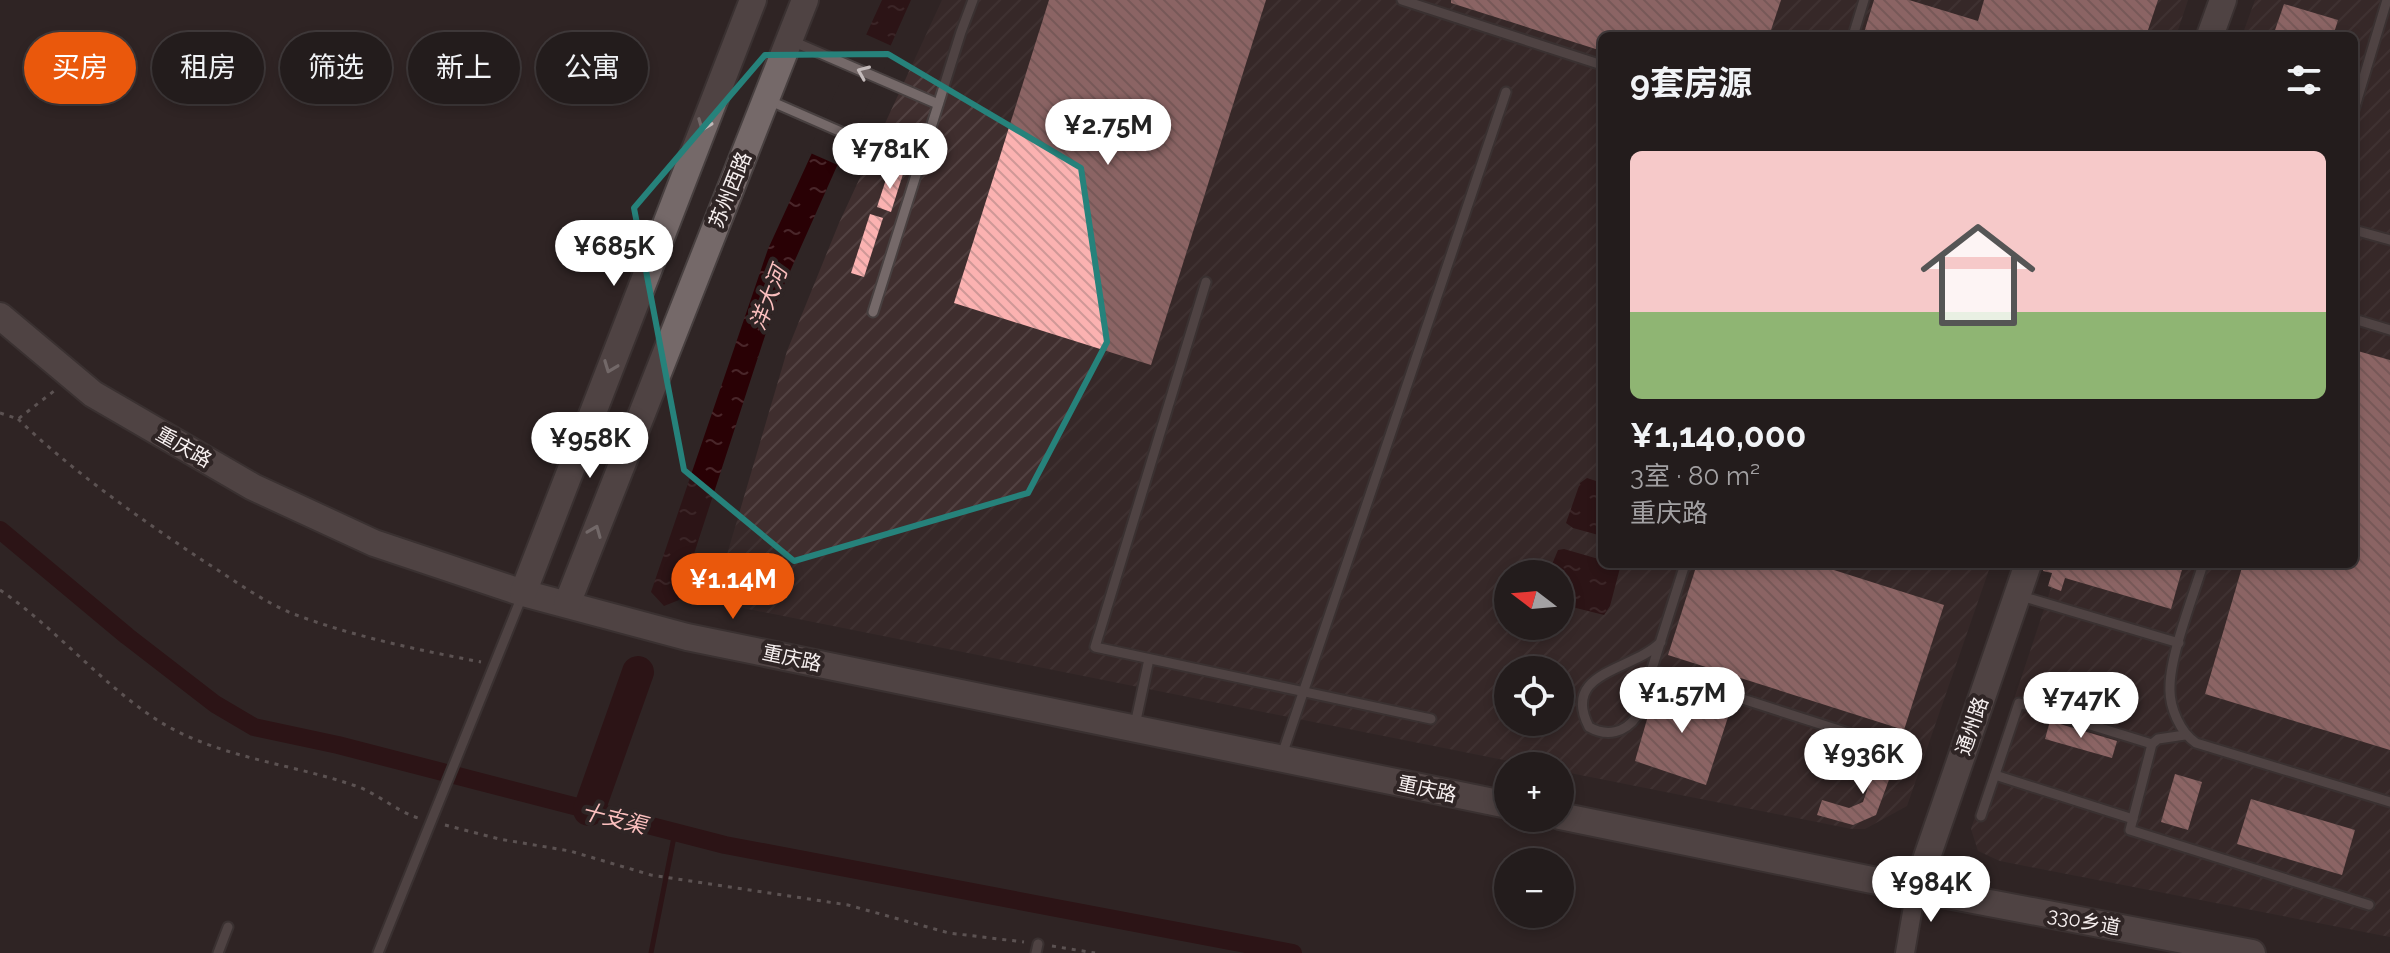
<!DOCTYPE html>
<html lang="zh">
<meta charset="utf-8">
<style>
body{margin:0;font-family:Raleway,"Noto Sans SC",sans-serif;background:#2b2525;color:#f1f3f6;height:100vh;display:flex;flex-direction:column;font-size:30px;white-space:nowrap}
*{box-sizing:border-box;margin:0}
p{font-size:26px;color:#a3a1a3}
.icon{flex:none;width:44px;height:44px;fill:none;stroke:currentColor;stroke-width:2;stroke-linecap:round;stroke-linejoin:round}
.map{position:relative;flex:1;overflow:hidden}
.panel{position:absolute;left:1598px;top:32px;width:760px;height:536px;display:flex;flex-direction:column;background:#231c1c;border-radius:12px;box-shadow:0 4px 12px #0003,0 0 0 2px #403a3b}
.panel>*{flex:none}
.top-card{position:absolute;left:24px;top:32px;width:760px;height:72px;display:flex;gap:16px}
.needle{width:52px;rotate:286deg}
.controls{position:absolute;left:1494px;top:560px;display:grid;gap:16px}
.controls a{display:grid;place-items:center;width:80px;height:80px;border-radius:50%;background:#231c1c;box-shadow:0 4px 12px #0003,0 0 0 2px #403a3b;font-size:40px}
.price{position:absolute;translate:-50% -68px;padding:0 18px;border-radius:28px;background:#fff;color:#222;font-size:26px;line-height:52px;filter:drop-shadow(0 2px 4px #0008)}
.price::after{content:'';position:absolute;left:50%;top:48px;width:24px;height:18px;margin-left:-12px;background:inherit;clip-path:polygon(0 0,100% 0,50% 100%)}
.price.active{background:#ea580c;color:#fff}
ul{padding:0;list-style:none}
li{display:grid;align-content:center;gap:16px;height:424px;padding:0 32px}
li span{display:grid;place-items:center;height:248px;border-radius:12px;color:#555}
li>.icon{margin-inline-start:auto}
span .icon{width:144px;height:144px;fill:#fffc;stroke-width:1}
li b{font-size:34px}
h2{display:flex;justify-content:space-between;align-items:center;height:96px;padding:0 32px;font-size:34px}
.tag{padding:0 28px;border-radius:36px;background:#231c1c;box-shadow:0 4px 12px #0003,0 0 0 2px #403a3b;font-size:28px;line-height:72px}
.tag.active{background:#ea580c;color:#fff}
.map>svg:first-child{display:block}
.industrial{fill:url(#industrial-furrows);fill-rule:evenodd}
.water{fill:url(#water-ripples)}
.pier{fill:#2f2525}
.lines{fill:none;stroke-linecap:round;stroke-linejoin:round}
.stream{stroke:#290105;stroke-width:5}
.canal{stroke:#290105;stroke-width:18}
.river{stroke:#290105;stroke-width:32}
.building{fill:url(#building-back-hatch)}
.lane-casing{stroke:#484040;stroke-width:13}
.street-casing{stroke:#484040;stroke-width:22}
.secondary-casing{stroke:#484040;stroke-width:30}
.path{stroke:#928a8a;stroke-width:3;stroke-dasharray:4 6;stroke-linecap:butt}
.lane{stroke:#756969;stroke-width:9}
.street{stroke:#756969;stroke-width:18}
.secondary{stroke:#756969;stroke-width:26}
.oneway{stroke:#c3baba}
.marked{fill:none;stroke:#26827b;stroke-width:6;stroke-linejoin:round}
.labels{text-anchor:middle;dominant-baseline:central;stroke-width:8;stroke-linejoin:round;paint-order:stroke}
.street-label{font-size:20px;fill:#f7f0f0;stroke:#2f2525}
.water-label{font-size:22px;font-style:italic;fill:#fbbfbe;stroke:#2f2525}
</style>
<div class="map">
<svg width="2390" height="953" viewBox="0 0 2390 953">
<defs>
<pattern id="industrial-furrows" width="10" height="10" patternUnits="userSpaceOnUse" patternTransform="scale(2)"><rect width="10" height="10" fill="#3f2e2e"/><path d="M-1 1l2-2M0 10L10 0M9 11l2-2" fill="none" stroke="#524242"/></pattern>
<pattern id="water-ripples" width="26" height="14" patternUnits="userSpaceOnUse" patternTransform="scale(2)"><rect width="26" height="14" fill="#290105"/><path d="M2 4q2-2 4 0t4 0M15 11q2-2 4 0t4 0" fill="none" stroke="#49262a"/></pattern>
<pattern id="building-back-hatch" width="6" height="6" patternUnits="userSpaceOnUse" patternTransform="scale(2)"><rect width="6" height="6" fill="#fbb2b1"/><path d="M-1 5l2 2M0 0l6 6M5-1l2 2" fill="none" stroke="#cf9897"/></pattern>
</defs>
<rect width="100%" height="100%" fill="#2f2525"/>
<!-- industrial -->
<g class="industrial">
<path d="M942,0h1246l-12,36h-574v528h389l-84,242 -42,23h-13l-292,-58v-5h-26l-821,-164 74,-251 52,-128zM1508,574h52v52h-52zM1508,670h52v52h-52z"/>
<polygon points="2255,0 2390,0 2390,937 2000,861 1978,851 1971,829 2059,564 2354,564 2354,36 2242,36"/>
</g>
<!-- water -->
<g class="water">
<polygon points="882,0 911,0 775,305 679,600 664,606 651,592 768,249"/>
<polygon points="1587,478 1602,483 1602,536 1573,528 1566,523 1580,483"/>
<polygon points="1564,549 1602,560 1602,564 1614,564 1620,568 1610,606 1604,615 1560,604 1560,574 1548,574 1558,550"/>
</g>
<!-- pier -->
<polygon class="pier" points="863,33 894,47 840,166 808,152"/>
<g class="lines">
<!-- stream -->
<polyline class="stream" points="651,953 675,832"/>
<!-- canal -->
<polyline class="canal" points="0,530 127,636 215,704 254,727 338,745 725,845 1293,953"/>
<!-- river -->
<polyline class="river" points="589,810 638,672"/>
</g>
<!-- building -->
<g class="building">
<polygon points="1049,0 1266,0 1151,365 954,303"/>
<polygon points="1451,0 1781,0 1769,36 1602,36 1602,51 1451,3"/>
<polygon points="1874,0 1909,0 1978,21 1984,0 2158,0 2146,36 1863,36"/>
<polygon points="2284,4 2338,20 2333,36 2273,36"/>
<polygon points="889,170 903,174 891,212 877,207"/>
<polygon points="870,214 883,218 864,277 851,273"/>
<polygon points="2354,350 2390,360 2390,750 2205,694 2243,564 2354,564"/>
<polygon points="1697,564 1815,564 1944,605 1904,730 1668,655"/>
<polygon points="2044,564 2176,564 2183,566 2171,609 2065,578 2061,591 2048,586 2052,573 2043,571"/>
<polygon points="1656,688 1731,708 1706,785 1635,761"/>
<polygon points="2050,721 2117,741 2112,758 2045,739"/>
<polygon points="1880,753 1897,758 1876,815 1853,825 1817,815 1822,800 1849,808 1863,802"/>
<polygon points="2175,774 2202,782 2188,830 2161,822"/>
<polygon points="2251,799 2355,830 2342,875 2237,844"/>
</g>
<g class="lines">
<!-- lane casing -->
<g class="lane-casing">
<g id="lane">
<polyline points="1402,0 1602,65"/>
<polyline points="1853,36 1864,0"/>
<polyline points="792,41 938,104"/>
<polyline points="768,100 919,166"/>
<polyline points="2354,110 2387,0"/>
<polyline points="2354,230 2390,240"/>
<polyline points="1206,282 1095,647 1431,719"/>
<polyline points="873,312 961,32 973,0"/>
<polyline points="2354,319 2390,330"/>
<path d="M2203,564c-10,33 -33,91 -33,123 -1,20 10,45 26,56l194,59"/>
<polyline points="2021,596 2179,643"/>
<path d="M1661,642c-28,29 -101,29 -72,85 18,10 36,6 48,-11l48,-152"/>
<polyline points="1652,670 1895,748"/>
<polyline points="1135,725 1149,659"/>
<polyline points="2185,735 2158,739 2152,744 2130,830 2369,905"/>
<polyline points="1282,755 1506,92"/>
<polyline points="1995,775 2133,819"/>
<polyline points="1981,816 2019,703 2152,744"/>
<polyline points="218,953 228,927"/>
<polyline points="378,953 522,596"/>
<polyline points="1036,953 1038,944"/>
</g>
</g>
<!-- street casing -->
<g class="street-casing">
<polyline id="street" points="1905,953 1916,889"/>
</g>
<!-- secondary casing -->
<g class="secondary-casing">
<g id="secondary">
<polyline points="2210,36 2223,0"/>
<polyline points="0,316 93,394 253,487 374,543 523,593 687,637 1508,805"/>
<polyline points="523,593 753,0"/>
<polyline points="567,604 805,0"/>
<polyline points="1560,816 1916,889 2252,953"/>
<polyline points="1916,889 2028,564"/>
</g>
</g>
<!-- path -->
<g class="path">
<polyline points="0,413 18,419 54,391"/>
<path d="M18,419c55,53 120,98 184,141 29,18 58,40 89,53 60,23 127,37 190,49"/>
<path d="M0,590c54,37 96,88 151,126 60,41 134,46 202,69 23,7 41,25 65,33"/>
<polyline points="445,825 499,839 570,851 651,875 848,905 949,933 1024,942"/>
<polyline points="1052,946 1095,953"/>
</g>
<!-- lane -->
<use href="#lane" class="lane"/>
<!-- street -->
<use href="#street" class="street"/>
<!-- secondary -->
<use href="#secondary" class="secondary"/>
</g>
<!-- one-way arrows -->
<defs><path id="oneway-chevron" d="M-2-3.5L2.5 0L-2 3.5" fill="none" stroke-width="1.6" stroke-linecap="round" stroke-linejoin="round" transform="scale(2)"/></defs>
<g class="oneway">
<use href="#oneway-chevron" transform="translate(863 72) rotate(-157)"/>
<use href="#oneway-chevron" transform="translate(704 125) rotate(111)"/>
<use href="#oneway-chevron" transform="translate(610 367) rotate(111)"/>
<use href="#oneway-chevron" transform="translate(595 531) rotate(-68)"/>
</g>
<!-- marked area -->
<path d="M0 0H2390V953H0ZM888,54l193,114 26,174 -79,151 -234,68 -110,-91 -50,-262 131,-153z" fill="#2f2525" fill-opacity=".55" fill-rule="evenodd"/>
<path class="marked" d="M888,54l193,114 26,174 -79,151 -234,68 -110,-91 -50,-262 131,-153z"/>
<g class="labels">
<!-- street labels -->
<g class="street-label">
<text transform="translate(730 190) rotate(-68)">苏州西路</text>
<text transform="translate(184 447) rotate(30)">重庆路</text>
<text transform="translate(792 658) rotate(12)">重庆路</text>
<text transform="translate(1972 726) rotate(-71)">通州路</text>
<text transform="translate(1427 789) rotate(12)">重庆路</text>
<text transform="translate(2084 921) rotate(11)">330乡道</text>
</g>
<!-- water labels -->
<g class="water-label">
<text transform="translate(768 298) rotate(-69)">洋大河</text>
<text transform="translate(614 818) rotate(14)">十支渠</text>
</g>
</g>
</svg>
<div class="controls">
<a><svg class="needle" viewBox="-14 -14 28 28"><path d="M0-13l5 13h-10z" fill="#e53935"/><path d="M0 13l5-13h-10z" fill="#a3a1a3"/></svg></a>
<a><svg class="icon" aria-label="locate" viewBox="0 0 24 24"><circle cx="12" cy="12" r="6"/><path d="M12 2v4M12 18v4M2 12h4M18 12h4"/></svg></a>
<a>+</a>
<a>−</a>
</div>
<b class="price" style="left:1108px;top:167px">¥2.75M</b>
<b class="price" style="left:890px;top:191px">¥781K</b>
<b class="price" style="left:614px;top:288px">¥685K</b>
<b class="price" style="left:590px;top:480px">¥958K</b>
<b class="price active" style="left:733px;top:621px">¥1.14M</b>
<b class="price" style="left:1682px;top:735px">¥1.57M</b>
<b class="price" style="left:2081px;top:740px">¥747K</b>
<b class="price" style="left:1863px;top:796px">¥936K</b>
<b class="price" style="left:1931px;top:924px">¥984K</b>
<div class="top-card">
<a class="tag active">买房</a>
<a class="tag">租房</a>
<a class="tag">筛选</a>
<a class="tag">新上</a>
<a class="tag">公寓</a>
</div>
<section class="panel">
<h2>9套房源<svg class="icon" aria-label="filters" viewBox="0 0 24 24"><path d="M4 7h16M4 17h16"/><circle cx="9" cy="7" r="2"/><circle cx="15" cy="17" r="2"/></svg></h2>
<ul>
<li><span style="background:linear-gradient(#f6c9c9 65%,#8fb573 0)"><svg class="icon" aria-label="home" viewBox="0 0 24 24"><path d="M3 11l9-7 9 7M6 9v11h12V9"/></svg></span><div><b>¥1,140,000</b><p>3室 · 80 m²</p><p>重庆路</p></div></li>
</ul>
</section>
</div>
